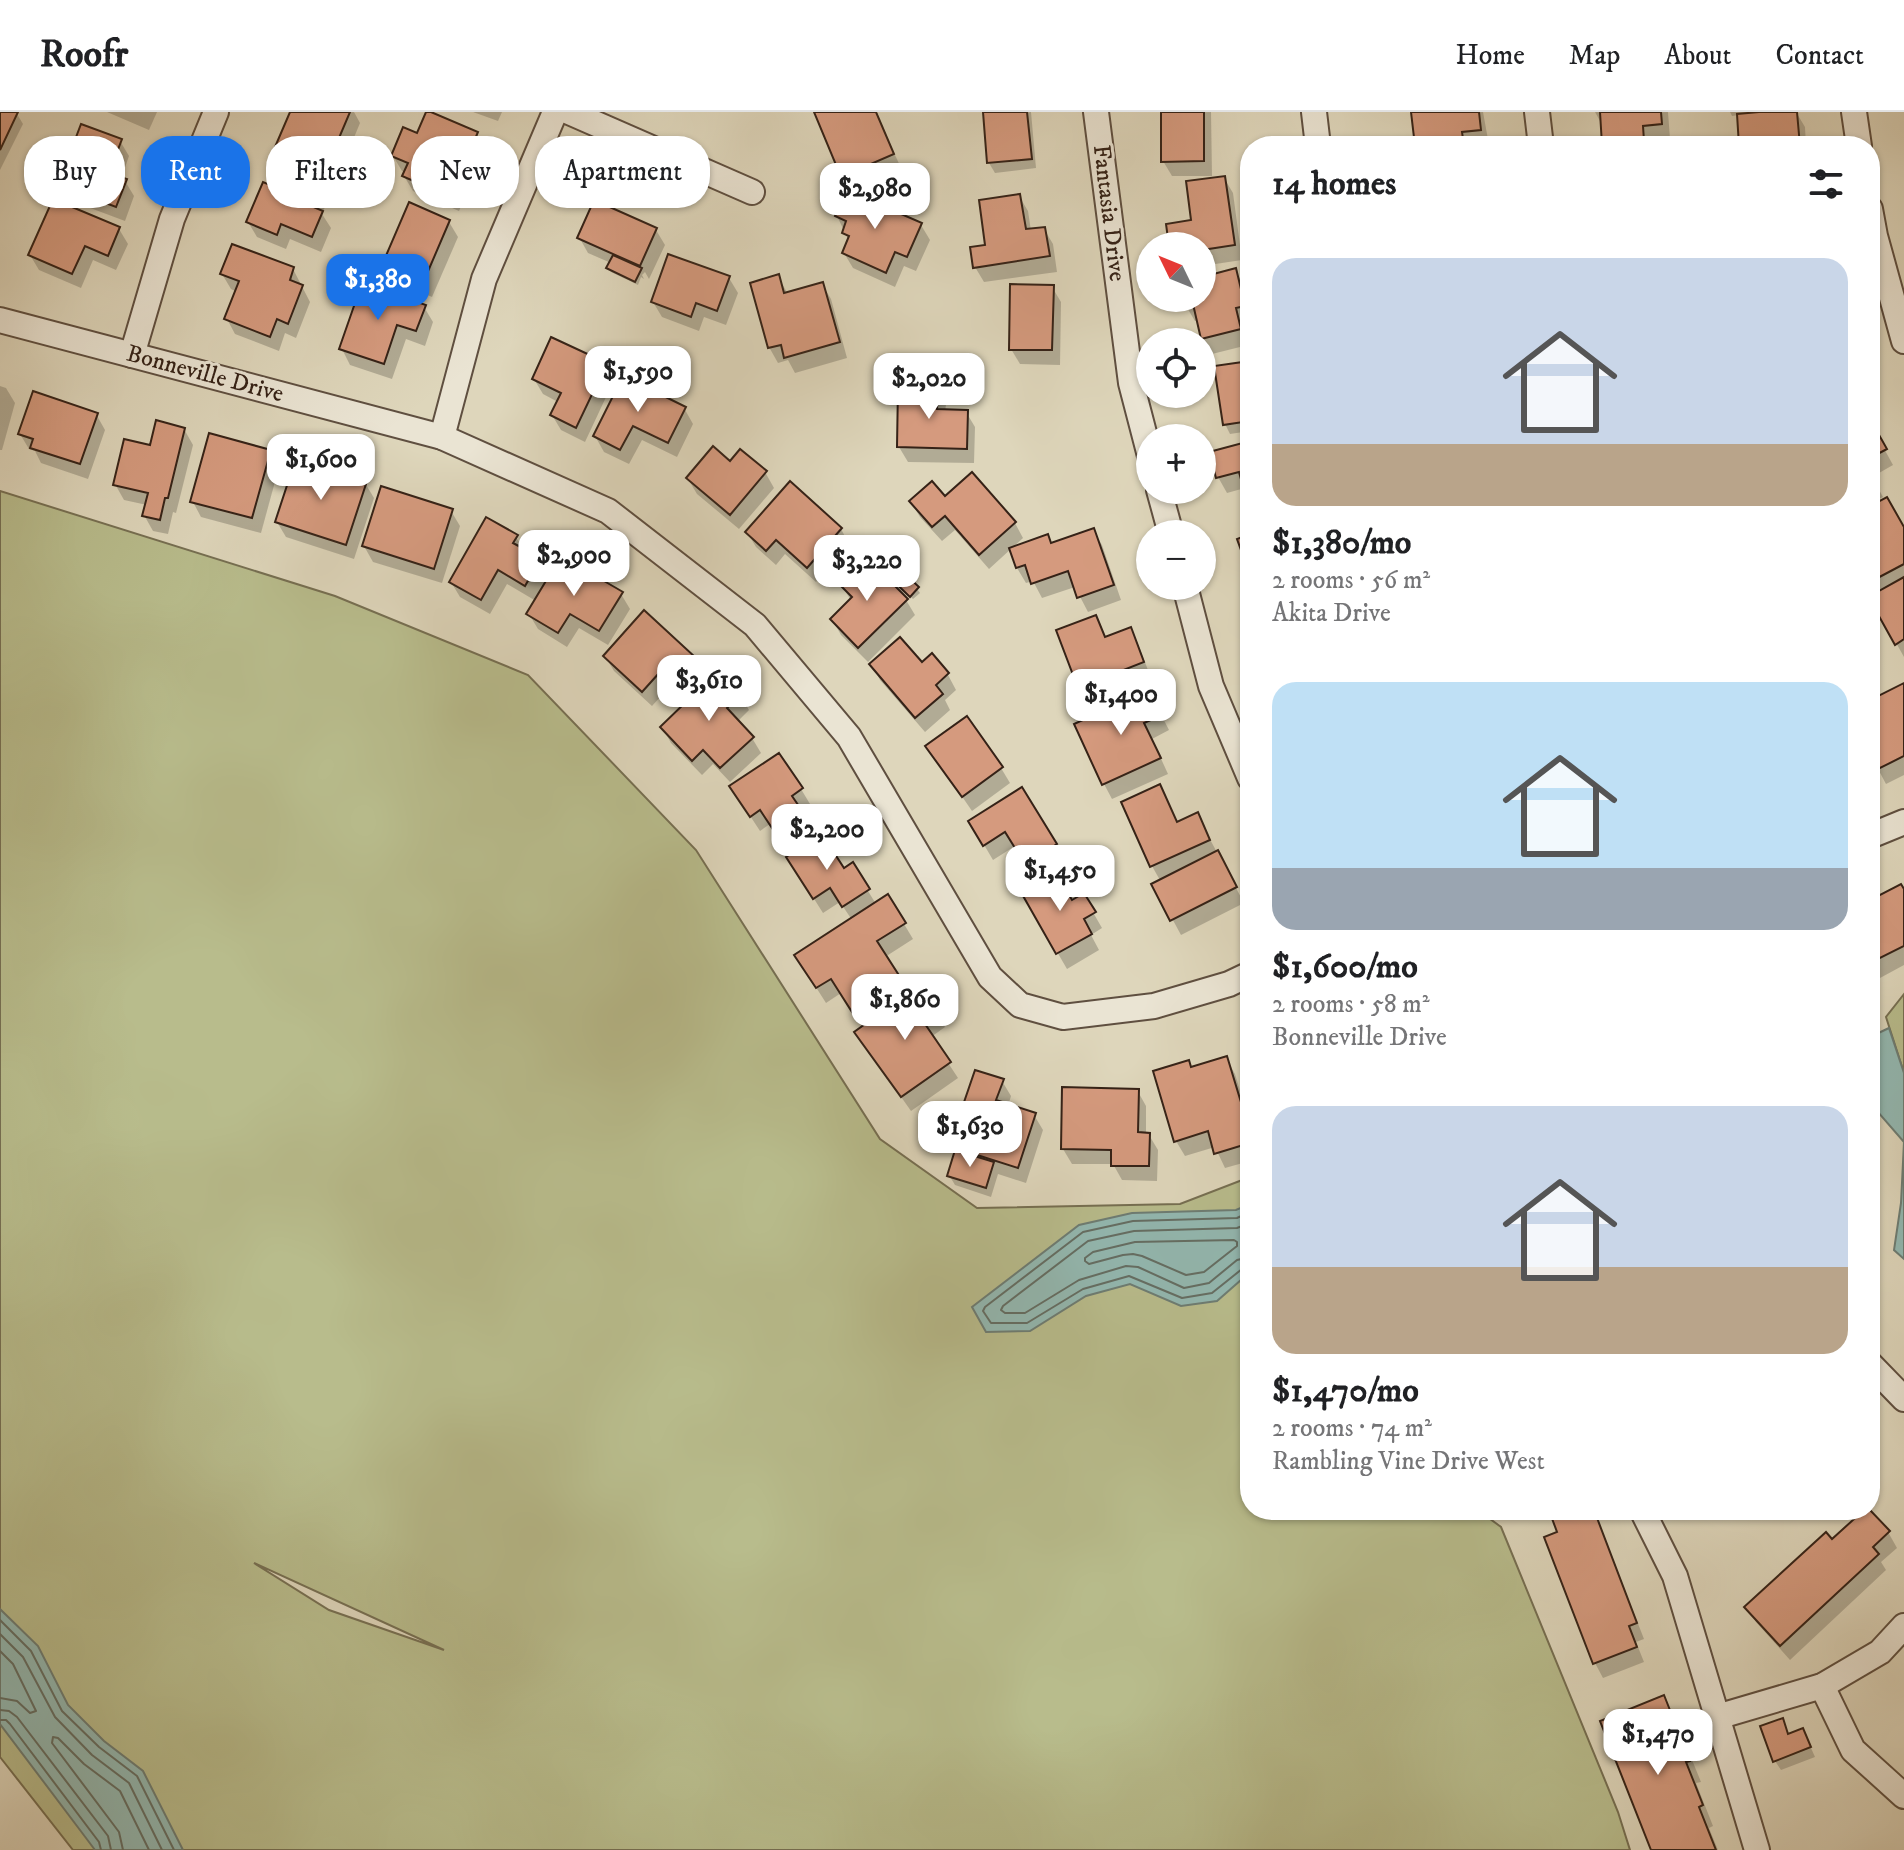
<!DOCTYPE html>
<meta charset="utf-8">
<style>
body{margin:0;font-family:"IM FELL DW Pica",serif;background:#f2f2f2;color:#202124;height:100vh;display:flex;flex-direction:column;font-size:30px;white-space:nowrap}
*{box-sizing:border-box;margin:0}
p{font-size:26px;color:#757577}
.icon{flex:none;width:44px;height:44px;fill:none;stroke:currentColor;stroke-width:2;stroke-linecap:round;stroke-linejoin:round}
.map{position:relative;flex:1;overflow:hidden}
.details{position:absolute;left:1240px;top:24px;width:640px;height:1384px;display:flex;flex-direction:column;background:#fff;border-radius:32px;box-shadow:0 2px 6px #0004}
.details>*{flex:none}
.guide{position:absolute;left:24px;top:24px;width:760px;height:72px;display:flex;gap:16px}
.needle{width:52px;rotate:313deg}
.fabs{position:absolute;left:1136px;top:120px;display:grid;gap:16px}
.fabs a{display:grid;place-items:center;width:80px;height:80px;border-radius:50%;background:#fff;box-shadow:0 2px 6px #0004;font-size:40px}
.price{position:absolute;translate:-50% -68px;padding:0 18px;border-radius:16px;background:#fff;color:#222;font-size:26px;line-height:52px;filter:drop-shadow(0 2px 4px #0008)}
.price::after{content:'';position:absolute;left:50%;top:48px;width:24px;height:18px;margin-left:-12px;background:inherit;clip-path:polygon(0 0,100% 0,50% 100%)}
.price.on{background:#1a73e8;color:#fff}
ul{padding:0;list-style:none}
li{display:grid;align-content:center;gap:16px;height:424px;padding:0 32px}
li span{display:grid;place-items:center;height:248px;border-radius:24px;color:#555}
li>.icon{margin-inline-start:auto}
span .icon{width:144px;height:144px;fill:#fffc;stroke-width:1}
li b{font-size:34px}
h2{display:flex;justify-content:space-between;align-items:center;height:96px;padding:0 32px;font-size:34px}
.tag{padding:0 28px;border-radius:32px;background:#fff;box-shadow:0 2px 6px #0004;font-size:28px;line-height:72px}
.tag.on{background:#1a73e8;color:#fff}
header{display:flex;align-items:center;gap:48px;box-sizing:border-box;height:112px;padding:0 40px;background:#fff;border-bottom:2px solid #e0e0e0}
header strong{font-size:38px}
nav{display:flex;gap:44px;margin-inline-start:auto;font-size:28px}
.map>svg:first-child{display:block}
.green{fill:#b8bc8c;stroke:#766f52;stroke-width:2;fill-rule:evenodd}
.water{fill:#93b9b2;stroke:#6d7d74;stroke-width:2}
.shadow{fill:#0003}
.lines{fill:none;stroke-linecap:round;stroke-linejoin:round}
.shore{stroke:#646e64;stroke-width:2}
.building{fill:#d59a7e;stroke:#352217;stroke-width:2}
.minor-casing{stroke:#5f4f40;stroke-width:28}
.minor{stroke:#eae4d3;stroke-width:24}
.labels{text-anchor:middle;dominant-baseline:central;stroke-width:6;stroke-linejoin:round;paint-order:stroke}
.street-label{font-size:24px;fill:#352217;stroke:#eae4d3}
</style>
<header>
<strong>Roofr</strong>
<nav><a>Home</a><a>Map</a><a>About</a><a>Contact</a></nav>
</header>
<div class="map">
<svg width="1904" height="1738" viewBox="0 0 1904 1738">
<rect width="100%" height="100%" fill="#ded6bb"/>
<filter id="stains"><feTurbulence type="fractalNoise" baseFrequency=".0025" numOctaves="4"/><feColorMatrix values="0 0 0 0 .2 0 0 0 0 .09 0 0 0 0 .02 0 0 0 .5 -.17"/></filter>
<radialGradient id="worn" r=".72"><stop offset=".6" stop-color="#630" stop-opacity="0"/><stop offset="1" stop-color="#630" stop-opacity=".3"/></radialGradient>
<!-- green -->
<g class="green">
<path d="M0,379l335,105 193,79 168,175 184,289 97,69 203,-4 70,-27v333h228l23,17 117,285 12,38h-1557l-73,-93zM254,1451l190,87 -115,-40z"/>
<polygon points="1904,882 1904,961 1886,905"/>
</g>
<!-- water -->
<g class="water">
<polygon points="1889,916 1904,961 1904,1147 1894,1138 1901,1091 1904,1030 1870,991 1870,925"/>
<polygon points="1250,1092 1250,1160 1217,1189 1181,1194 1130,1172 1086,1184 1030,1219 986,1220 972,1195 1079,1113 1132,1101 1236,1098"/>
<polygon points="0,1497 38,1534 68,1593 104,1629 143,1659 183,1738 95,1738 86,1726 0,1612"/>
</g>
<!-- shadow -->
<g class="shadow">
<polygon points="0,0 13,0 17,2 23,12 0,58"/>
<polygon points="107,0 157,0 149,18"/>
<polygon points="292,0 354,0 360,11 346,45 351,53 342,74 286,50 277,35"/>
<polygon points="473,0 502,0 498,9"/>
<polygon points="816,0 875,0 902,58 852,79 843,64"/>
<polygon points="985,0 1031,0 1036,56 995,61 989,51"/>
<polygon points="1163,0 1211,0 1212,64 1172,64 1163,49"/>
<polygon points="1413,0 1483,0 1489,33 1417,34"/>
<polygon points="1595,0 1668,0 1670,27 1650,29 1651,34 1605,34 1602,9 1600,9"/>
<polygon points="1730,0 1796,0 1805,15 1806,34 1741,34 1739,3 1732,4"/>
<polygon points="477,22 486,37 459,99 413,79 404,64 406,61 402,59 393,44 418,24"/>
<polygon points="120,29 129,44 121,67 125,69 134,84 125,109 69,88 60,73"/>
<polygon points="1224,66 1233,81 1242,148 1202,154 1202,134 1171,134 1194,110"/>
<polygon points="316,80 325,95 322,102 331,116 321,140 290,127 286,137 257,125 248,110"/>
<polygon points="1019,84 1028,99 1031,119 1044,117 1053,132 1057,160 984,170 975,155"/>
<polygon points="837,104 921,113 930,128 916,159 904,154 895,175 853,156 844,141 849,129"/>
<polygon points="449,110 458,125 432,185 394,168 385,153"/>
<polygon points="119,117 128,132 116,158 93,148 81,176 39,158 30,143"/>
<polygon points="656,118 665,133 649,167 645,160 642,163 644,167 641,165 638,173 611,160 608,156 611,151 588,141 579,125"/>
<polygon points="293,157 310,190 296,226 285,221 279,239 235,222 227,207 237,180 231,177 222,162"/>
<polygon points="1235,158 1244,174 1250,198 1250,210 1243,212 1248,233 1212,242 1203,226 1199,208 1195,209 1186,194 1184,186 1202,186 1202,167"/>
<polygon points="778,165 788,182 822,172 831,187 847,246 795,261 788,248 778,251 769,235"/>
<polygon points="729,166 738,181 726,213 704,205 699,219 662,205 653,190"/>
<polygon points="1052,175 1061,190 1060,253 1020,252 1011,237"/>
<polygon points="424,195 433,210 425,234 406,227 392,267 350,253 342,237"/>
<polygon points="1250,251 1250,319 1230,322 1225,312"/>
<polygon points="605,253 614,268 585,330 561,318 552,303 558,290 543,282 534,267"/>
<polygon points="0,274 6,276 15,291 2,338 0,338"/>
<polygon points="937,277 946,293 945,299 966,300 975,315 974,351 908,350 899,335"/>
<polygon points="684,296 693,312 677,345 642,328 629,352 604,340 595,324"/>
<polygon points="96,302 105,318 88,367 41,351 35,339 29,337 20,322"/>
<polygon points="1870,311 1893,353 1872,365 1883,385 1873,390 1904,418 1904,545 1871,486 1874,484 1870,477"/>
<polygon points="184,317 193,333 176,401 173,400 168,422 153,419 144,403 147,393 124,388 115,372 151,335"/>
<polygon points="1250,331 1250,393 1245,376 1227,381 1218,365"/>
<polygon points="270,339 279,355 261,421 201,405 193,390"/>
<polygon points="730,352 765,360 774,376 739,417 697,382 688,367"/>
<polygon points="365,371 374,386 354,447 286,425 277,410"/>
<polygon points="945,387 1015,411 1023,426 989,457 955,418 942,429 920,405 911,390"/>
<polygon points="451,399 460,414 442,471 373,450 364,434"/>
<polygon points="841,417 849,432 816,470 785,442 776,453 756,435 747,420"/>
<polygon points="1093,418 1102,433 1121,488 1088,500 1075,475 1042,486 1033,469 1026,471 1017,456 1011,437 1052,432"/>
<polygon points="516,425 524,439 540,448 550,466 621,482 630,497 608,533 579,516 567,535 538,517 529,502 536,489 507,472 490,502 460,485 451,470"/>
<polygon points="886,461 917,477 920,481 913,487"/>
<polygon points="841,472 906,488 915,503 868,550 841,523 832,507 850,487"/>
<polygon points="1095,505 1106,527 1130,517 1138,532 1151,566 1089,590 1080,575"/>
<polygon points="605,544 694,546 702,561 681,585 670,574 652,594 614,559"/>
<polygon points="932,544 948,563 956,578 945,588 950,598 925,620 880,568 872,553 921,553"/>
<polygon points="1904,574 1904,663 1886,672 1870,642 1870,591"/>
<polygon points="1149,579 1169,618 1152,627 1168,662 1112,687 1104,672"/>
<polygon points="740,583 749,598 737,610 752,626 761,641 730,670 713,652 702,663 671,631 662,615"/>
<polygon points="928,635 1001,656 1010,671 972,699"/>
<polygon points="1159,675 1178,711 1197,703 1244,791 1181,823 1154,773 1161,770 1152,754"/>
<polygon points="801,677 810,692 800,699 812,719 786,736 770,712 760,719 741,690"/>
<polygon points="1022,677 1064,748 1035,766 1015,734 993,748 970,709"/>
<polygon points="852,753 876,792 904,812 913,827 885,845 909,883 920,876 937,900 945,915 931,925 958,966 911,999 866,935 863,916 841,881 826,891 805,858 852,808 840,790 823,801 797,760 843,758"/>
<polygon points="1904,780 1904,853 1880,866 1870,848 1870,790"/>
<polygon points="1024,783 1071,791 1083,783 1102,816 1091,823 1099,838 1067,857"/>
<polygon points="1226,946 1235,962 1250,1011 1250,1049 1225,1056 1215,1035 1185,1044 1176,1029"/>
<polygon points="1002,969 1011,984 1008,994 1034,1003 1043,1018 1026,1071 998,1062 991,1085 955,1073 949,1063 956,1041 951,1034"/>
<polygon points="1137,978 1146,994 1146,1023 1149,1023 1158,1038 1157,1069 1122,1068 1113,1052 1072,1052 1063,1037"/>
<polygon points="1564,1398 1594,1398 1644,1527 1636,1530 1644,1550 1603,1566 1595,1551 1560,1421"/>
<polygon points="1866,1398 1888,1420 1897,1436 1881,1450 1886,1458 1790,1548 1756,1510 1747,1495 1832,1430"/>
<polygon points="1664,1586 1675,1606 1701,1670 1696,1671 1713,1714 1709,1716 1718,1738 1653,1738"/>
<polygon points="1782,1608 1789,1623 1803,1618 1815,1645 1781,1658 1775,1649"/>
</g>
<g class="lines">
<!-- shore -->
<g class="shore">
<polyline points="1250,1100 1237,1106 1133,1109 1083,1120 985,1195 983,1199 991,1211 1027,1211 1083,1177 1129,1164 1182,1186 1212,1181 1242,1157 1250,1155"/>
<polyline points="1250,1111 1237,1116 1134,1119 1088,1129 1003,1194 1001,1198 1005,1201 1025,1201 1079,1168 1126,1154 1138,1155 1184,1176 1209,1171 1237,1148 1250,1145"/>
<polygon points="1234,1128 1237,1130 1237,1134 1204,1160 1186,1163 1142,1144 1133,1142 1123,1143 1089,1152 1085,1149 1085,1146 1093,1140 1135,1130"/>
<polyline points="0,1508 31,1539 62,1599 99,1635 137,1664 174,1738"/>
<polyline points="0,1522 23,1545 55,1605 92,1643 129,1671 162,1738"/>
<polyline points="0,1539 13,1552 36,1599 30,1601 17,1589 0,1586"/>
<polyline points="0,1598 9,1599 17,1605 108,1724 111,1738"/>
<polyline points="0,1608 6,1608 10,1612 99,1730 101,1738"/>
<polyline points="123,1738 119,1720 52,1631 53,1625 58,1626 84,1652 120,1679 149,1738"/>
</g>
</g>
<!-- building -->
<g class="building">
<polygon points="0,0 18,0 0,38"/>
<polygon points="290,0 350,0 336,33 343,36 333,60 275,35"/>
<polygon points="426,0 431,0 478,20 450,85 402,64 408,51 391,44 403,15 417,21"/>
<polygon points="814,0 876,0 894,42 841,65"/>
<polygon points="983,0 1027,0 1032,47 987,51"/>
<polygon points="1161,0 1204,0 1204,49 1161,50"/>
<polygon points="1411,0 1479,0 1481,18 1462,20 1464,34 1415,34"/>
<polygon points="1600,0 1661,0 1662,12 1643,14 1644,29 1602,33"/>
<polygon points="1759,0 1797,0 1800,34 1739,34 1737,2"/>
<polygon points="81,12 122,27 109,61 127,67 116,95 58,73"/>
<polygon points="275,60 317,78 311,94 323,99 312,125 281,112 277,123 246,110 263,70 270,73"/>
<polygon points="1225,64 1235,133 1202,138 1202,134 1169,134 1166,112 1191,108 1186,69"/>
<polygon points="846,78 922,111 907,145 895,140 886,161 842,141 849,124 842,121 846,109 835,104"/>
<polygon points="1020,82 1026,117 1045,115 1050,144 973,156 970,135 985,133 979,88"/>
<polygon points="53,87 120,115 108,144 85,134 72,162 28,143"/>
<polygon points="594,88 657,116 640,154 577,126"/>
<polygon points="409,90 450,108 423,171 382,153"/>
<polygon points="232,132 294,155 290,168 303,173 288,212 277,207 270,225 224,207 239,169 220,162"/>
<polygon points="668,142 730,164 717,199 696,191 691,205 651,190"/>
<polygon points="613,143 642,156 635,170 606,156"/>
<polygon points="1236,156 1245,194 1236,196 1241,217 1201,227 1193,192 1184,195 1182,186 1202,186 1202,165"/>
<polygon points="779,162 784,181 823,170 840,230 784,246 781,233 768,236 750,171"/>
<polygon points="362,171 426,193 416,219 397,213 384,252 339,237"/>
<polygon points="1010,172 1054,173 1052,238 1009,238"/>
<polygon points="551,225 607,251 576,316 550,303 561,281 532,267"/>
<polygon points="1250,249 1250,309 1223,313 1214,254"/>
<polygon points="623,264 686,295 668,331 633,314 620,338 593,324"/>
<polygon points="898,274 938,275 937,297 968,298 967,337 897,335"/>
<polygon points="33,279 98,301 80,352 30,336 33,327 18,322"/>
<polygon points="1870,307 1887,337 1870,346"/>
<polygon points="156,308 185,316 168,386 165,386 160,408 142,404 148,381 113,373 124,327 150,333"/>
<polygon points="209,321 271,338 252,406 190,390"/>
<polygon points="1250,329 1250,397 1249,397 1239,360 1216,366 1209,340"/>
<polygon points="713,334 730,349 740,337 767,359 730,403 686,366"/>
<polygon points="296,346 367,369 346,433 275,410"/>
<polygon points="972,360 1016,410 979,443 945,404 932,415 909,389 932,369 945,384"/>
<polygon points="790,369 842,416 807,456 776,428 766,439 745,420"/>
<polygon points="381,374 453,397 434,457 362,434"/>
<polygon points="1887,385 1904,415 1904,452 1870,470 1870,394"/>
<polygon points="486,405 518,423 513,431 541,446 525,474 498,458 481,488 449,470"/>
<polygon points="1094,416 1114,473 1077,486 1068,459 1031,472 1025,453 1016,456 1009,436 1048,422 1051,431"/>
<polygon points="1250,422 1250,463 1237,427"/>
<polygon points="561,444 623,480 599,519 570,502 558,521 526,502"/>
<polygon points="866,445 908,487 858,536 830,507 852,485 839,472"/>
<polygon points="890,448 919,475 910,485 881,457"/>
<polygon points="1904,465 1904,527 1895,533 1870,488 1870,484"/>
<polygon points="644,498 695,545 672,571 660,560 642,580 603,544"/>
<polygon points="1096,503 1105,525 1131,515 1144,550 1078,576 1056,518"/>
<polygon points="900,525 922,550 932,541 949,561 936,573 943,582 915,606 869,552"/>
<polygon points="719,558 742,582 727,596 754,625 720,656 703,638 692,649 660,615"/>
<polygon points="1904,571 1904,644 1876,658 1870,646 1870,588"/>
<polygon points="1150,577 1162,603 1144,611 1161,646 1102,673 1074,612"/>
<polygon points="967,604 1003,655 962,685 925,634"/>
<polygon points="779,641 803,676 792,684 805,703 776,722 760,698 750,705 729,674"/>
<polygon points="1160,672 1177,710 1198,700 1210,728 1150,755 1121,690"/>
<polygon points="1022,675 1057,732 1025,752 1005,720 983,734 968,709"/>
<polygon points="822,722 844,756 853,750 870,777 842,795 830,776 813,787 786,745"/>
<polygon points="1218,738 1237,775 1170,809 1151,772"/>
<polygon points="1057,762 1072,788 1084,781 1096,800 1084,807 1092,822 1056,842 1022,782"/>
<polygon points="1901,772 1904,777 1904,834 1870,851 1870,788"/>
<polygon points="888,782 906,811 877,829 902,868 852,900 831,867 816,876 794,843"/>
<polygon points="920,873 938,898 923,909 951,950 901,985 854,920"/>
<polygon points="1227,944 1250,1020 1250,1031 1214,1042 1208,1019 1174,1030 1153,959 1189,948 1191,955"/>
<polygon points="975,958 1004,967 996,988 1036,1001 1018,1056 949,1034"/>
<polygon points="1062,975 1139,977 1138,1020 1150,1021 1149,1054 1111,1054 1111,1038 1061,1037"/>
<polygon points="955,1038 994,1050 986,1076 947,1064"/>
<polygon points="1558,1398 1594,1398 1637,1511 1629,1514 1637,1535 1593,1552 1544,1425 1557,1420 1550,1401"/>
<polygon points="1864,1398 1870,1398 1890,1419 1873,1435 1879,1442 1780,1534 1744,1495 1826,1420 1832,1427"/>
<polygon points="1664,1583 1690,1649 1686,1650 1703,1693 1699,1695 1716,1738 1651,1738 1600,1609"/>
<polygon points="1783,1606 1788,1622 1803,1616 1811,1635 1773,1650 1760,1614"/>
</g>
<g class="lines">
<!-- minor casing -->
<g class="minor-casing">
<g id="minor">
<polyline points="569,0 752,80"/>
<polyline points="1096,0 1131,271 1150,344"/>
<polyline points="1314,0 1318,34"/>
<polyline points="1537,0 1541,34"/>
<polyline points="1854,0 1859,34"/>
<polyline points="1870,97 1875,124 1904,229"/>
<polyline points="0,208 442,325 608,399 755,513 849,625 990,865 1020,893 1063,905 1154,894 1229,872 1250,862"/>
<polyline points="132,243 172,107 216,0"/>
<polyline points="442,325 484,167 555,0"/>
<polyline points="1159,378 1171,422"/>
<polyline points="1185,474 1211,574 1250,666"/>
<polyline points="1870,724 1904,710"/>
<polyline points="1870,1252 1904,1287"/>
<polyline points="1642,1398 1675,1464 1757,1738"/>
<polyline points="1822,1574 1853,1638 1904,1684"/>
<polyline points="1717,1605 1822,1574 1880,1540 1904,1514"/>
</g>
</g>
<!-- minor -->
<use href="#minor" class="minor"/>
</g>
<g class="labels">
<!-- street labels -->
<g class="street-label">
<text transform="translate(1109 101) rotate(83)">Fantasia Drive</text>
<text transform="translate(205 262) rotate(15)">Bonneville Drive</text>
</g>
</g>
<rect width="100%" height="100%" filter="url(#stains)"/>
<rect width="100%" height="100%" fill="url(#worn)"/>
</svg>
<div class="fabs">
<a><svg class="needle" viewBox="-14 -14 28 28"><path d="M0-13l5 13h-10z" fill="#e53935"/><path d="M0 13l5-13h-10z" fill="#757577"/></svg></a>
<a><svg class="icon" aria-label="locate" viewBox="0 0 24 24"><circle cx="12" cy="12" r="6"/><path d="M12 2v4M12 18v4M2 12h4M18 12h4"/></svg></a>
<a>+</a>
<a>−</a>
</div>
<b class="price" style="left:875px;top:119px">$2,980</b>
<b class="price on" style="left:378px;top:210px">$1,380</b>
<b class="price" style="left:638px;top:302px">$1,590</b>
<b class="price" style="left:929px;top:309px">$2,020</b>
<b class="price" style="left:321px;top:390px">$1,600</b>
<b class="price" style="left:574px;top:486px">$2,900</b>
<b class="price" style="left:867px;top:491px">$3,220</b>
<b class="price" style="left:709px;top:611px">$3,610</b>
<b class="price" style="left:1121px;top:625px">$1,400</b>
<b class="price" style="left:827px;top:760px">$2,200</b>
<b class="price" style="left:1060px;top:801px">$1,450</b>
<b class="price" style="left:905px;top:930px">$1,860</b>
<b class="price" style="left:970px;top:1057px">$1,630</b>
<b class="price" style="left:1658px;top:1665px">$1,470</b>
<div class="guide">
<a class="tag">Buy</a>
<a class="tag on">Rent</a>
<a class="tag">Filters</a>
<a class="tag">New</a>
<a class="tag">Apartment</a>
</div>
<section class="details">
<h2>14 homes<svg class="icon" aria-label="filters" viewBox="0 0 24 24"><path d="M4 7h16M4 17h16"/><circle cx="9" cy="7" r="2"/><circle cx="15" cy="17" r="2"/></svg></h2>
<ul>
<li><span style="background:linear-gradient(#c9d6e8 75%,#b9a48a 0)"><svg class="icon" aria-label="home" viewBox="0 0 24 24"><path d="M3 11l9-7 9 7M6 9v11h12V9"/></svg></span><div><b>$1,380/mo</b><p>2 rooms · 56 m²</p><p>Akita Drive</p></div></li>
<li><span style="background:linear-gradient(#bfe0f5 75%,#9aa5b1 0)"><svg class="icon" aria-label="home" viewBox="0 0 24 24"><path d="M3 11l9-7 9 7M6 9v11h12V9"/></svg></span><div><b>$1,600/mo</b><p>2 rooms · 58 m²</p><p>Bonneville Drive</p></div></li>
<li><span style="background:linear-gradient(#c9d6e8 65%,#b9a48a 0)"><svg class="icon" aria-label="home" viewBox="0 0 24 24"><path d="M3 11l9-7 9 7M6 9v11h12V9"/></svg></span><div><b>$1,470/mo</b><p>2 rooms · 74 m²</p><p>Rambling Vine Drive West</p></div></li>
</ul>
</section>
</div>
